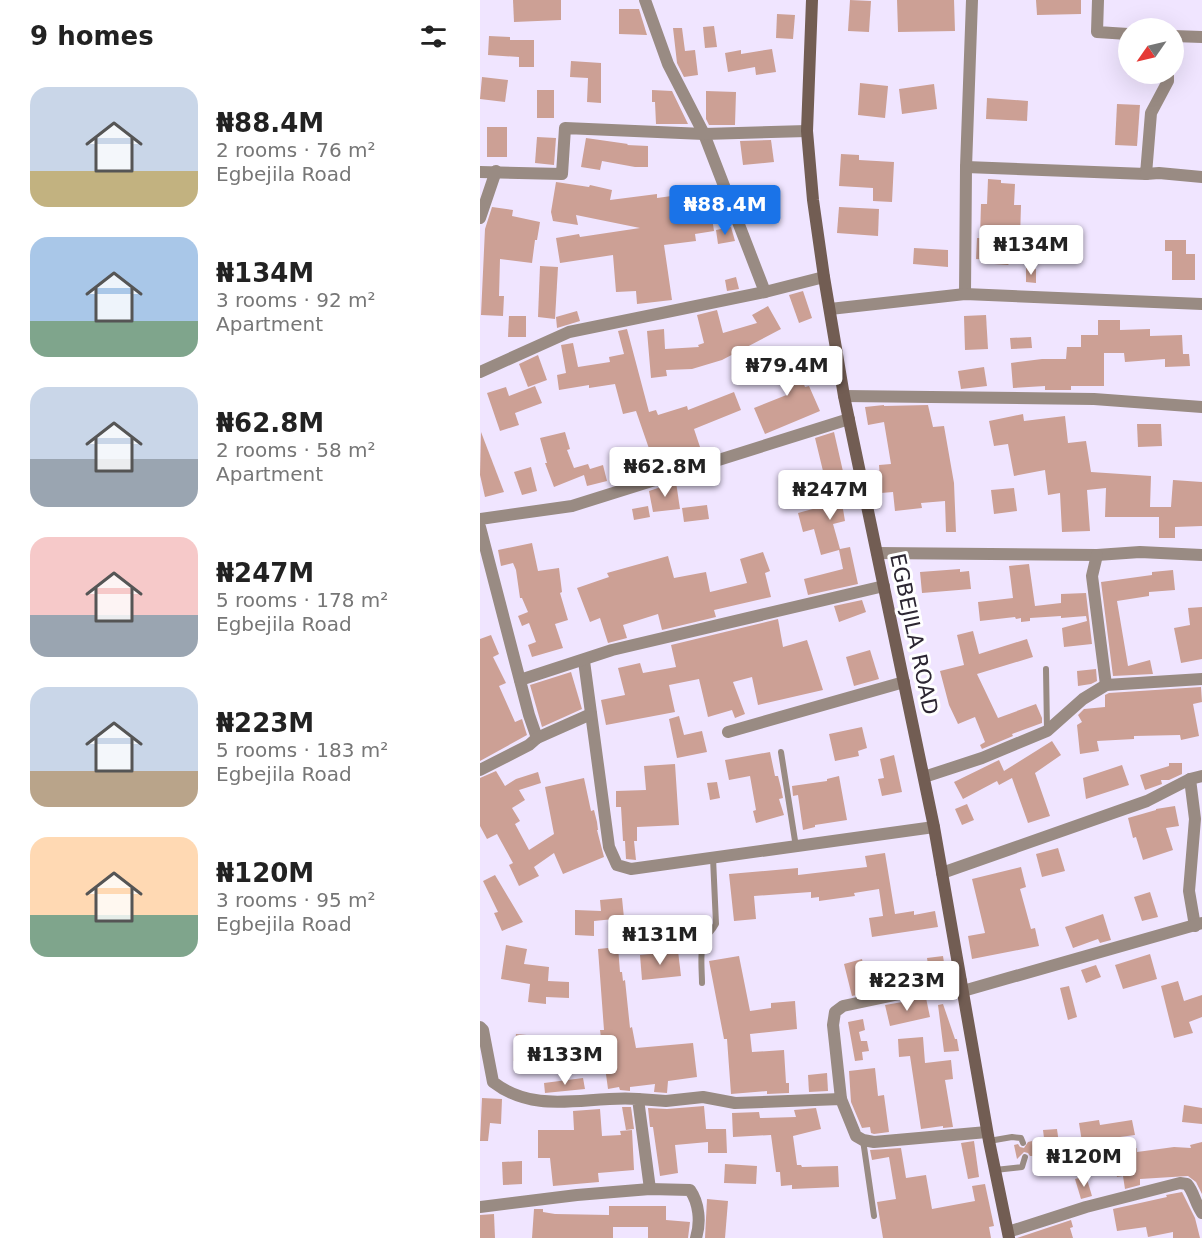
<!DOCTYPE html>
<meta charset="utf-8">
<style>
body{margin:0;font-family:"DejaVu Sans",sans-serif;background:#f2f2f2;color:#222;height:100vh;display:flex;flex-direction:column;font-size:22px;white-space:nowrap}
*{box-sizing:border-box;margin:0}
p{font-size:20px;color:#767676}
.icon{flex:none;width:33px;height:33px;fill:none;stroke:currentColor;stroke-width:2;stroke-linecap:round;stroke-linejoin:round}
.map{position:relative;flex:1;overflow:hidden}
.drawer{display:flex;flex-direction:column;background:#fff;width:480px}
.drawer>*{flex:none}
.needle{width:39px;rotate:236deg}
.tools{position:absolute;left:638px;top:18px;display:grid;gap:12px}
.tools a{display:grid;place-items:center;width:66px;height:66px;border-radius:50%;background:#fff;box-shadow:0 6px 24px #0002;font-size:30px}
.price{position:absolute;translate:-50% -51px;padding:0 14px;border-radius:6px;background:#fff;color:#222;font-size:20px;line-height:39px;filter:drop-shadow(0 2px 3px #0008)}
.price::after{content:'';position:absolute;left:50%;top:36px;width:18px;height:14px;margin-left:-9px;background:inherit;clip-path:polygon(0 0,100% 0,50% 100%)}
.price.current{background:#1a73e8;color:#fff}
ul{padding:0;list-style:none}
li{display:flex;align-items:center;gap:18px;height:150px;padding:0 30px}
li span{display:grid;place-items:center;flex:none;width:168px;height:120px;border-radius:18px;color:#555}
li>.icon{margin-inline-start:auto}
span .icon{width:72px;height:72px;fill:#fffc;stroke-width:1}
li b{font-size:26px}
h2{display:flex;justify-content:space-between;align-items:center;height:72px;padding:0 30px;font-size:26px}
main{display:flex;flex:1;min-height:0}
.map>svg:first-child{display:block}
.building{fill:#cca095}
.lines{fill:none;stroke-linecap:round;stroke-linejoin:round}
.lane{stroke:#998b83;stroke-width:6}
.street{stroke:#998b83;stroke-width:12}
.secondary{stroke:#725d53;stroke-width:12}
.labels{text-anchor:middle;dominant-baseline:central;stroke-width:6;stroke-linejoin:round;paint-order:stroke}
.street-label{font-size:21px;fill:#2c2632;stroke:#fff}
</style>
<main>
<section class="drawer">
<h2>9 homes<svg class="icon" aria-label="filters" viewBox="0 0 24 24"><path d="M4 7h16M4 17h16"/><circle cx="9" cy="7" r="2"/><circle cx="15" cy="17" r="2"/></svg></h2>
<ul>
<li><span style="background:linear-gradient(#c9d6e8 70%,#c2b280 0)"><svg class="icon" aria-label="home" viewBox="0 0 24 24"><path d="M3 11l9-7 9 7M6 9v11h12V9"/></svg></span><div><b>₦88.4M</b><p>2 rooms · 76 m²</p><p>Egbejila Road</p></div></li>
<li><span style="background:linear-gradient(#a9c7e8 70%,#7fa58c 0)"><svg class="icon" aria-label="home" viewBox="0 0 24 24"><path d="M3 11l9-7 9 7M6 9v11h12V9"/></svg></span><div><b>₦134M</b><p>3 rooms · 92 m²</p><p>Apartment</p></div></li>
<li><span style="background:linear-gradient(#c9d6e8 60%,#9aa5b1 0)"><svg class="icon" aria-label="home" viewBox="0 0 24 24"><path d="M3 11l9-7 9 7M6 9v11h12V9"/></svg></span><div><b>₦62.8M</b><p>2 rooms · 58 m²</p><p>Apartment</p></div></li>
<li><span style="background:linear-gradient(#f6c9c9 65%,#9aa5b1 0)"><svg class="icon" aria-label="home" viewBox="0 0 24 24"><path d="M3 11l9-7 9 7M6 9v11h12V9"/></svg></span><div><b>₦247M</b><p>5 rooms · 178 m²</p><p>Egbejila Road</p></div></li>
<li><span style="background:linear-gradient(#c9d6e8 70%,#b9a48a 0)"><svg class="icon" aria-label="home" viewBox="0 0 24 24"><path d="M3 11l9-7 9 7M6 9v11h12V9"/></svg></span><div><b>₦223M</b><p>5 rooms · 183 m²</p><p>Egbejila Road</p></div></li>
<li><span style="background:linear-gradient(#ffd9b3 65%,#7fa58c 0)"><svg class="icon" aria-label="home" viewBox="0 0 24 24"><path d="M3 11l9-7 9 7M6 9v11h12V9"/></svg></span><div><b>₦120M</b><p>3 rooms · 95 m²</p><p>Egbejila Road</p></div></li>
</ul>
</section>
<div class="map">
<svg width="722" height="1238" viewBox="0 0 722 1238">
<rect width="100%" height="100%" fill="#f0e5ff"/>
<!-- building -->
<g class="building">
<polygon points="33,0 81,0 81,20 34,22"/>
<polygon points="370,0 391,1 389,32 368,31"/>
<polygon points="417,0 474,0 475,31 418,32"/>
<polygon points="556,0 601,0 601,14 557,15"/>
<polygon points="139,9 159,9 167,35 139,34"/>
<polygon points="297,14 315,15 313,39 296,38"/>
<polygon points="234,26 237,47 225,48 223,27"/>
<polygon points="193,28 202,28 205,51 215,50 218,75 204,77 197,63"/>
<polygon points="9,36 30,37 30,40 54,40 54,67 39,67 39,57 8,55"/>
<polygon points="292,49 296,72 276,75 275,67 248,72 245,53 261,50 261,54"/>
<polygon points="91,61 121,63 121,103 107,102 108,78 90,77"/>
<polygon points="2,77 28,80 25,102 0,99"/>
<polygon points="380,83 408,86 405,118 378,115"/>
<polygon points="454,84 457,109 422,114 419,89"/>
<rect x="57" y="90" width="17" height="28"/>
<polygon points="172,90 192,91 208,124 176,124 175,102 172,102"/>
<polygon points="226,91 256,92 255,125 229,125 226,119"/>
<polygon points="507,98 548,101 547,121 506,119"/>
<polygon points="637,104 660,105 657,146 635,145"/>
<rect x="7" y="127" width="20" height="30"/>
<polygon points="57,137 76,138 74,165 55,163"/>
<polygon points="106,138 148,144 147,145 168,146 168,167 155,167 122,161 120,170 101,167"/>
<polygon points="291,140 294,162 263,165 260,141"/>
<polygon points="361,154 379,155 379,160 414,162 412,202 393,201 393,188 359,186"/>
<polygon points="508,179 521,180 521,183 535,184 534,205 541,205 540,239 546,239 545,246 528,265 514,264 512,260 496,259 497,238 500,238 501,204 507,204"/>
<polygon points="76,182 109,187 110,185 132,190 130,200 177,194 177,198 228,191 234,231 215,234 216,241 184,245 192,300 157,304 156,291 136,292 133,255 80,263 76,238 99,234 100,237 160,228 96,215 98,225 73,221 71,212"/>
<polygon points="12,207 33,210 32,216 60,222 57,240 55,240 52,263 20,259 19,296 24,296 23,316 1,315 5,229"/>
<polygon points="359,207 399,209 398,236 357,233"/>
<polygon points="251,227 255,241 238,244 236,230"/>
<polygon points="685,240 706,240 706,254 715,254 715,280 692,280 692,251 685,251"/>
<polygon points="434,248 468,250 468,267 433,264"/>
<polygon points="60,266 78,267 75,319 58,317"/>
<polygon points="546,268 556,269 556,283 546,282"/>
<polygon points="256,277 259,289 247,291 245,280"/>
<polygon points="323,291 332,318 319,323 309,295"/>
<polygon points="288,306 301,329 242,360 212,369 186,370 187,376 171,378 167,331 184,329 185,349 219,347 218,345 224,343 217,315 237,310 243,333 277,323 272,315"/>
<polygon points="97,311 100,321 77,328 76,317"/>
<polygon points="506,315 508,349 485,350 484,316"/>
<polygon points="29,316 46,316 46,337 28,337"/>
<polygon points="618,320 640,320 640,330 670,329 670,336 702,335 703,354 709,354 710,366 685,367 685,359 645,362 644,353 624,353 624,386 591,386 591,390 565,390 565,386 533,388 531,363 562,359 586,359 587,347 601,347 601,335 618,335"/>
<polygon points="147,329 169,412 176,410 178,415 207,406 208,410 254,392 261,410 214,429 220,447 174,463 156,411 143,414 135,384 109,388 109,385 79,390 77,375 86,373 81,345 93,343 98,367 130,362 129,357 144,354 138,331"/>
<polygon points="551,337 552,348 531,349 530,338"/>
<polygon points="309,346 325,387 329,386 340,411 285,434 274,408 309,394 292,353"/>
<polygon points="58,355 67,380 48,387 39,364"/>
<polygon points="504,367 507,386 481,389 478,371"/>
<polygon points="55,386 62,403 35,413 39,425 20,431 7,393 26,387 29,396"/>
<polygon points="404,405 404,406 448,405 453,427 464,426 474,483 476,532 466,532 465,501 441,503 442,508 415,511 413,492 401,493 399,465 411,464 404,422 388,425 385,407"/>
<polygon points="543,414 544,421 585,416 588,443 606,441 611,472 671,476 670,507 691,507 693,480 722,482 722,526 695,527 695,538 679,538 679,517 625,517 626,488 607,490 610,531 582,532 580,493 568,495 565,470 534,476 528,444 514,446 509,421"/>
<polygon points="657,424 681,424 682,446 658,447"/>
<polygon points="1,432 24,492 5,497 0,475"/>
<polygon points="85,432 90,449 87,450 94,468 108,464 110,469 123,465 127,481 107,486 104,475 74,487 65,463 67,463 60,438"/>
<polygon points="354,432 367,489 360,491 365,521 353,524 360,549 370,547 378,584 328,595 324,579 363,569 359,550 341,555 334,529 323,532 318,513 351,504 335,438"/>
<polygon points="51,467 57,491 42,495 34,472"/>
<polygon points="196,482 200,509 173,512 169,491"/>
<polygon points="534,488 537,511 514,514 511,490"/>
<polygon points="227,505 229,519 204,522 202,508"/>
<polygon points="168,506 170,517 154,520 152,509"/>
<polygon points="52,543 58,571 79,568 82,592 80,593 88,620 75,624 83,648 52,657 48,645 56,642 49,623 42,626 38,616 48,612 42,598 40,598 36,570 33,563 21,566 18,550"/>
<polygon points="283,552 290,571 285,573 291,597 234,610 236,617 182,630 178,614 143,625 147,638 128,643 120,618 110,622 97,588 129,577 127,573 188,556 194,578 226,572 230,592 267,583 260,559"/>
<polygon points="549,564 555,606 581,603 581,594 606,593 612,644 584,647 582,628 607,621 606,616 581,618 581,616 550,618 550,621 541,622 541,618 536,619 535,617 500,621 498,602 533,598 529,566"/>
<polygon points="480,569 480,572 489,571 491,589 442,593 440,572"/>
<polygon points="693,570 695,590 669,592 669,596 637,601 648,666 670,660 673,674 633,676 621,582 672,575 672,572"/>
<polygon points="382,600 386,612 359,622 354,606"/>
<polygon points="722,607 722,659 701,663 694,628 710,625 708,608"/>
<polygon points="298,619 303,647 327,640 343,690 278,705 272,677 253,682 265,714 255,718 252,710 228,717 219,679 189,685 195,712 126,725 121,700 145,695 138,668 160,663 163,673 196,667 191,645"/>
<polygon points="493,631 499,654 547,639 553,657 497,674 518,718 556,704 562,718 562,723 532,734 533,736 502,749 500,745 505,742 495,717 478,724 469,705 460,671 484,665 477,635"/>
<polygon points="11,635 19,654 13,657 26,683 19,686 35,722 42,719 47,735 0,761 0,639"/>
<polygon points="390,650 399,679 374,686 366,657"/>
<polygon points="616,669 617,681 611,684 598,686 597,671"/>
<polygon points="91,672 102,709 62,727 50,685"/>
<polygon points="721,687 722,702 713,704 719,736 701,740 700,735 654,736 654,739 617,741 619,751 600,754 597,725 602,722 598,715 604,709 625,707 625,695 629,693"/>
<polygon points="199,716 204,735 222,731 227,752 197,758 189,719"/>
<polygon points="382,727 387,748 378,751 379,756 355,761 349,734"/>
<polygon points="572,741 581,755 555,773 570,816 548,823 532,778 519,785 517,781 483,799 474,782 519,760 524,771"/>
<polygon points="290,752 295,776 298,776 301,788 303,798 299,799 304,815 276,823 273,811 276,810 270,776 249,780 245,760"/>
<polygon points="414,755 422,792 402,796 398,779 404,778 400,759"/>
<polygon points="689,763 702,763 702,774 689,780 681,780 682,784 665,790 660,775 689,766"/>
<polygon points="195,764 199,825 157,827 157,841 154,841 156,860 146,859 145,841 143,841 141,807 136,807 136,791 166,790 164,766"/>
<polygon points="642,765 649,785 606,799 603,778"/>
<polygon points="16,771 25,786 36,779 58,772 61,783 39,790 45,800 32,808 40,821 35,824 49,850 74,834 65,787 104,778 111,811 114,810 117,822 118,830 117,830 124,857 83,874 74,853 54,867 59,876 39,886 29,865 33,863 17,834 7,839 0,826 0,778"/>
<polygon points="359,776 367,820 335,825 335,827 323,830 318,795 313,796 312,786 347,781 347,779"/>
<polygon points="237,782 240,798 230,800 227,783"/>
<polygon points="487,804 494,820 482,825 475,809"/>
<polygon points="695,806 699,826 686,828 693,850 663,860 656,837 653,838 648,818 676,810 676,809"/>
<polygon points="578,848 585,871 562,877 556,854"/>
<polygon points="405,853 415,914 434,911 434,915 455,911 458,927 392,937 389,918 403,916 399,889 374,893 375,896 339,901 339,897 331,898 331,892 274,896 276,919 254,921 249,874 318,868 318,875 387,867 385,856"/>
<polygon points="541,867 546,887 540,889 551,929 555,928 559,946 492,959 488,936 505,933 492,879"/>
<polygon points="15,875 43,922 22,931 14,913 18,912 3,881"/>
<polygon points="670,892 678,917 662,921 654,897"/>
<polygon points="142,898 144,918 114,921 114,936 95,935 95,910 121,911 120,900"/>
<polygon points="623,914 631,940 620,943 618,939 593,948 585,927"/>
<polygon points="26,945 47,949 44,964 69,967 68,981 89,982 89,998 66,997 66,1004 48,1002 50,984 21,979"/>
<polygon points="138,947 140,972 142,972 143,981 145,980 150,1028 152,1027 156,1048 213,1043 217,1077 188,1081 187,1093 174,1092 175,1084 150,1087 150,1091 140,1090 139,1087 128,1089 120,1030 124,1030 118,949"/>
<polygon points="198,951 201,976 162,980 160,955"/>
<polygon points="670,954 677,979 643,989 635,965"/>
<polygon points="259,956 270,1011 291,1008 291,1003 315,1001 317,1029 270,1034 272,1052 304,1050 306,1083 309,1083 309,1093 287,1094 287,1091 251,1094 247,1039 244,1039 229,961"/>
<polygon points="463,956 466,976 450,979 447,958"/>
<polygon points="382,959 385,974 413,968 417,986 372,996 364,964"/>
<polygon points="616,965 621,977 606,983 601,970"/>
<polygon points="698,981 704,1001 722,995 722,1017 709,1022 713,1033 694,1038 681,986"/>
<polygon points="589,986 597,1017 588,1020 580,988"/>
<polygon points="446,998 450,1017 410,1026 405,1005"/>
<polygon points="463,1004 475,1039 477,1039 479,1051 464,1052 458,1005"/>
<polygon points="383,1019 385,1030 379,1032 381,1041 387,1041 389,1051 382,1052 383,1060 375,1061 368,1022"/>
<polygon points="36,1034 57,1036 54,1060 100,1055 102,1070 33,1061"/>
<polygon points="443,1037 445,1063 471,1060 473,1079 465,1080 473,1127 463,1128 463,1126 441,1129 430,1056 419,1057 418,1039"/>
<polygon points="395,1068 398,1096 404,1095 409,1132 394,1134 391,1133 390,1127 382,1128 371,1102 369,1071"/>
<polygon points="347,1073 348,1091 329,1092 328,1075"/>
<polygon points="103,1078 105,1089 65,1093 64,1083"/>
<polygon points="2,1098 22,1099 21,1124 10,1123 8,1141 0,1141"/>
<polygon points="704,1105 722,1108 722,1124 702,1122"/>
<polygon points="224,1106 226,1129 246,1129 247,1153 228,1153 228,1142 195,1145 198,1173 180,1176 173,1127 170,1127 168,1108 187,1109"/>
<polygon points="142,1107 151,1107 154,1129 146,1130"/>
<polygon points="336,1108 341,1129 313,1136 317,1165 321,1165 322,1167 358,1166 359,1187 312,1189 312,1185 301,1186 300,1172 296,1172 291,1135 253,1137 252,1113 279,1112 280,1118 316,1117 314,1110"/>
<polygon points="120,1109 122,1136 141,1135 140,1131 152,1130 154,1170 118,1173 119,1182 73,1186 70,1158 58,1158 58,1130 94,1130 93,1111"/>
<polygon points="619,1120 620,1125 652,1120 655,1135 602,1142 599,1123"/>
<polygon points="577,1129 579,1144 565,1146 563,1130"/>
<polygon points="494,1141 499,1177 488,1179 481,1143"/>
<polygon points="552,1141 555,1156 550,1156 548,1153 544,1152 537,1159 534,1145 538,1144 540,1147 544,1148 548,1142"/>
<polygon points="722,1142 722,1194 716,1182 708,1176 660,1179 660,1185 645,1189 643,1176 637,1177 636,1171 631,1171 629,1155 657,1148 657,1152 694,1147 711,1148 710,1145"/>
<polygon points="421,1148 426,1178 446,1175 452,1209 495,1201 492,1186 505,1184 514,1226 509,1227 511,1238 403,1238 397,1202 416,1199 409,1157 392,1160 390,1150"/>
<polygon points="42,1161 42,1184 23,1185 22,1162"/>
<polygon points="245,1164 277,1166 276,1184 244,1183"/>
<polygon points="606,1176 612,1196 601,1199 595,1179"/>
<polygon points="702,1192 715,1218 720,1238 693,1238 693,1232 668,1237 666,1227 637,1231 633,1209 687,1197 686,1195"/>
<polygon points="227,1199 248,1201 245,1238 225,1238"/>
<polygon points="129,1206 186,1206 186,1220 210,1222 208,1238 168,1238 168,1227 133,1227 133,1238 52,1238 54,1209 63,1209 63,1212 75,1214 129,1215"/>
<polygon points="14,1214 15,1238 0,1238 0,1215"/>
<polygon points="591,1220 593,1227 590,1228 593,1238 537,1238"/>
</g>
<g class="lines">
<!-- lane -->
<g class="lane">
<polyline points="566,669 567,730"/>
<polyline points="301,752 316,847"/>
<path d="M222,983c0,-13 -3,-35 4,-46 4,-5 7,-7 10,-13l-3,-66"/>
<polyline points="383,1140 394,1216"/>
<polyline points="509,1141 532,1137 541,1138 543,1143"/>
<polyline points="515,1170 542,1167 545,1157"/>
</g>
<!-- street -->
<g class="street">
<polyline points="165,0 188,64 224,134 285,292"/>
<polyline points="618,0 617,32 648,34"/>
<polyline points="693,36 722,37"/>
<polyline points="486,167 666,174 671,113 688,81 688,74"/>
<polyline points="0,172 82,174 85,128 224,134 327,131"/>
<polyline points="666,174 679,173 722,177"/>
<polyline points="0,218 16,171"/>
<polyline points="485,294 486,167 492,0"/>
<polyline points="350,309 485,294 722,304"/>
<polyline points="0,372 89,332 285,292 344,277"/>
<polyline points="364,396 614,399 722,407"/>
<polyline points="0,519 92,506 369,419"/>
<polyline points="0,527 49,715 57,738 49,745 0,770"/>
<polyline points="397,553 617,555 660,552 722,555"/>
<polyline points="617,555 612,576 626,685"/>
<polyline points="104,661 129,847 137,865 151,869 454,827"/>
<polyline points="40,680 132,650 404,586"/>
<polyline points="248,732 424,682"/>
<polyline points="57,738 111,714"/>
<polyline points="444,777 502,758 567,731 603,699 626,685 722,679"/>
<polyline points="710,779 715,819 709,891 715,926"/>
<polyline points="462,873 667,801 710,779 722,776"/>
<polyline points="483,991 722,923"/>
<path d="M0,1027l3,3 10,52c44,34 94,13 145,17l12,90"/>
<polyline points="158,1099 186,1101 223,1097 255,1103 361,1099 376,1136 383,1140 394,1142 507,1132"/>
<polyline points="361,1099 353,1025 355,1012 363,1006 481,981"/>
<path d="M0,1207l97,-12 73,-6 40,1c9,13 11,32 6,48"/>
<path d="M528,1232l78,-25 94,-24 7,1c7,8 8,19 15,29"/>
</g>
<!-- secondary -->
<polyline class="secondary" points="332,0 327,131 333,200 344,277 364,396 454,827 509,1141 529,1238"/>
</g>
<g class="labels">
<!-- street labels -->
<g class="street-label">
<text transform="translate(434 634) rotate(78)">EGBEJILA ROAD</text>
</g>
</g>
</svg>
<div class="tools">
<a><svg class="needle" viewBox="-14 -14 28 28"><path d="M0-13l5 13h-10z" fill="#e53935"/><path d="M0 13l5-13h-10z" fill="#767676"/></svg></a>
</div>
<b class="price current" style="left:245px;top:236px">₦88.4M</b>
<b class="price" style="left:551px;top:276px">₦134M</b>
<b class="price" style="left:307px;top:397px">₦79.4M</b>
<b class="price" style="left:185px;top:498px">₦62.8M</b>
<b class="price" style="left:350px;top:521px">₦247M</b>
<b class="price" style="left:180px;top:966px">₦131M</b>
<b class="price" style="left:427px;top:1012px">₦223M</b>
<b class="price" style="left:85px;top:1086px">₦133M</b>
<b class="price" style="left:604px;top:1188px">₦120M</b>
</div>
</main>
